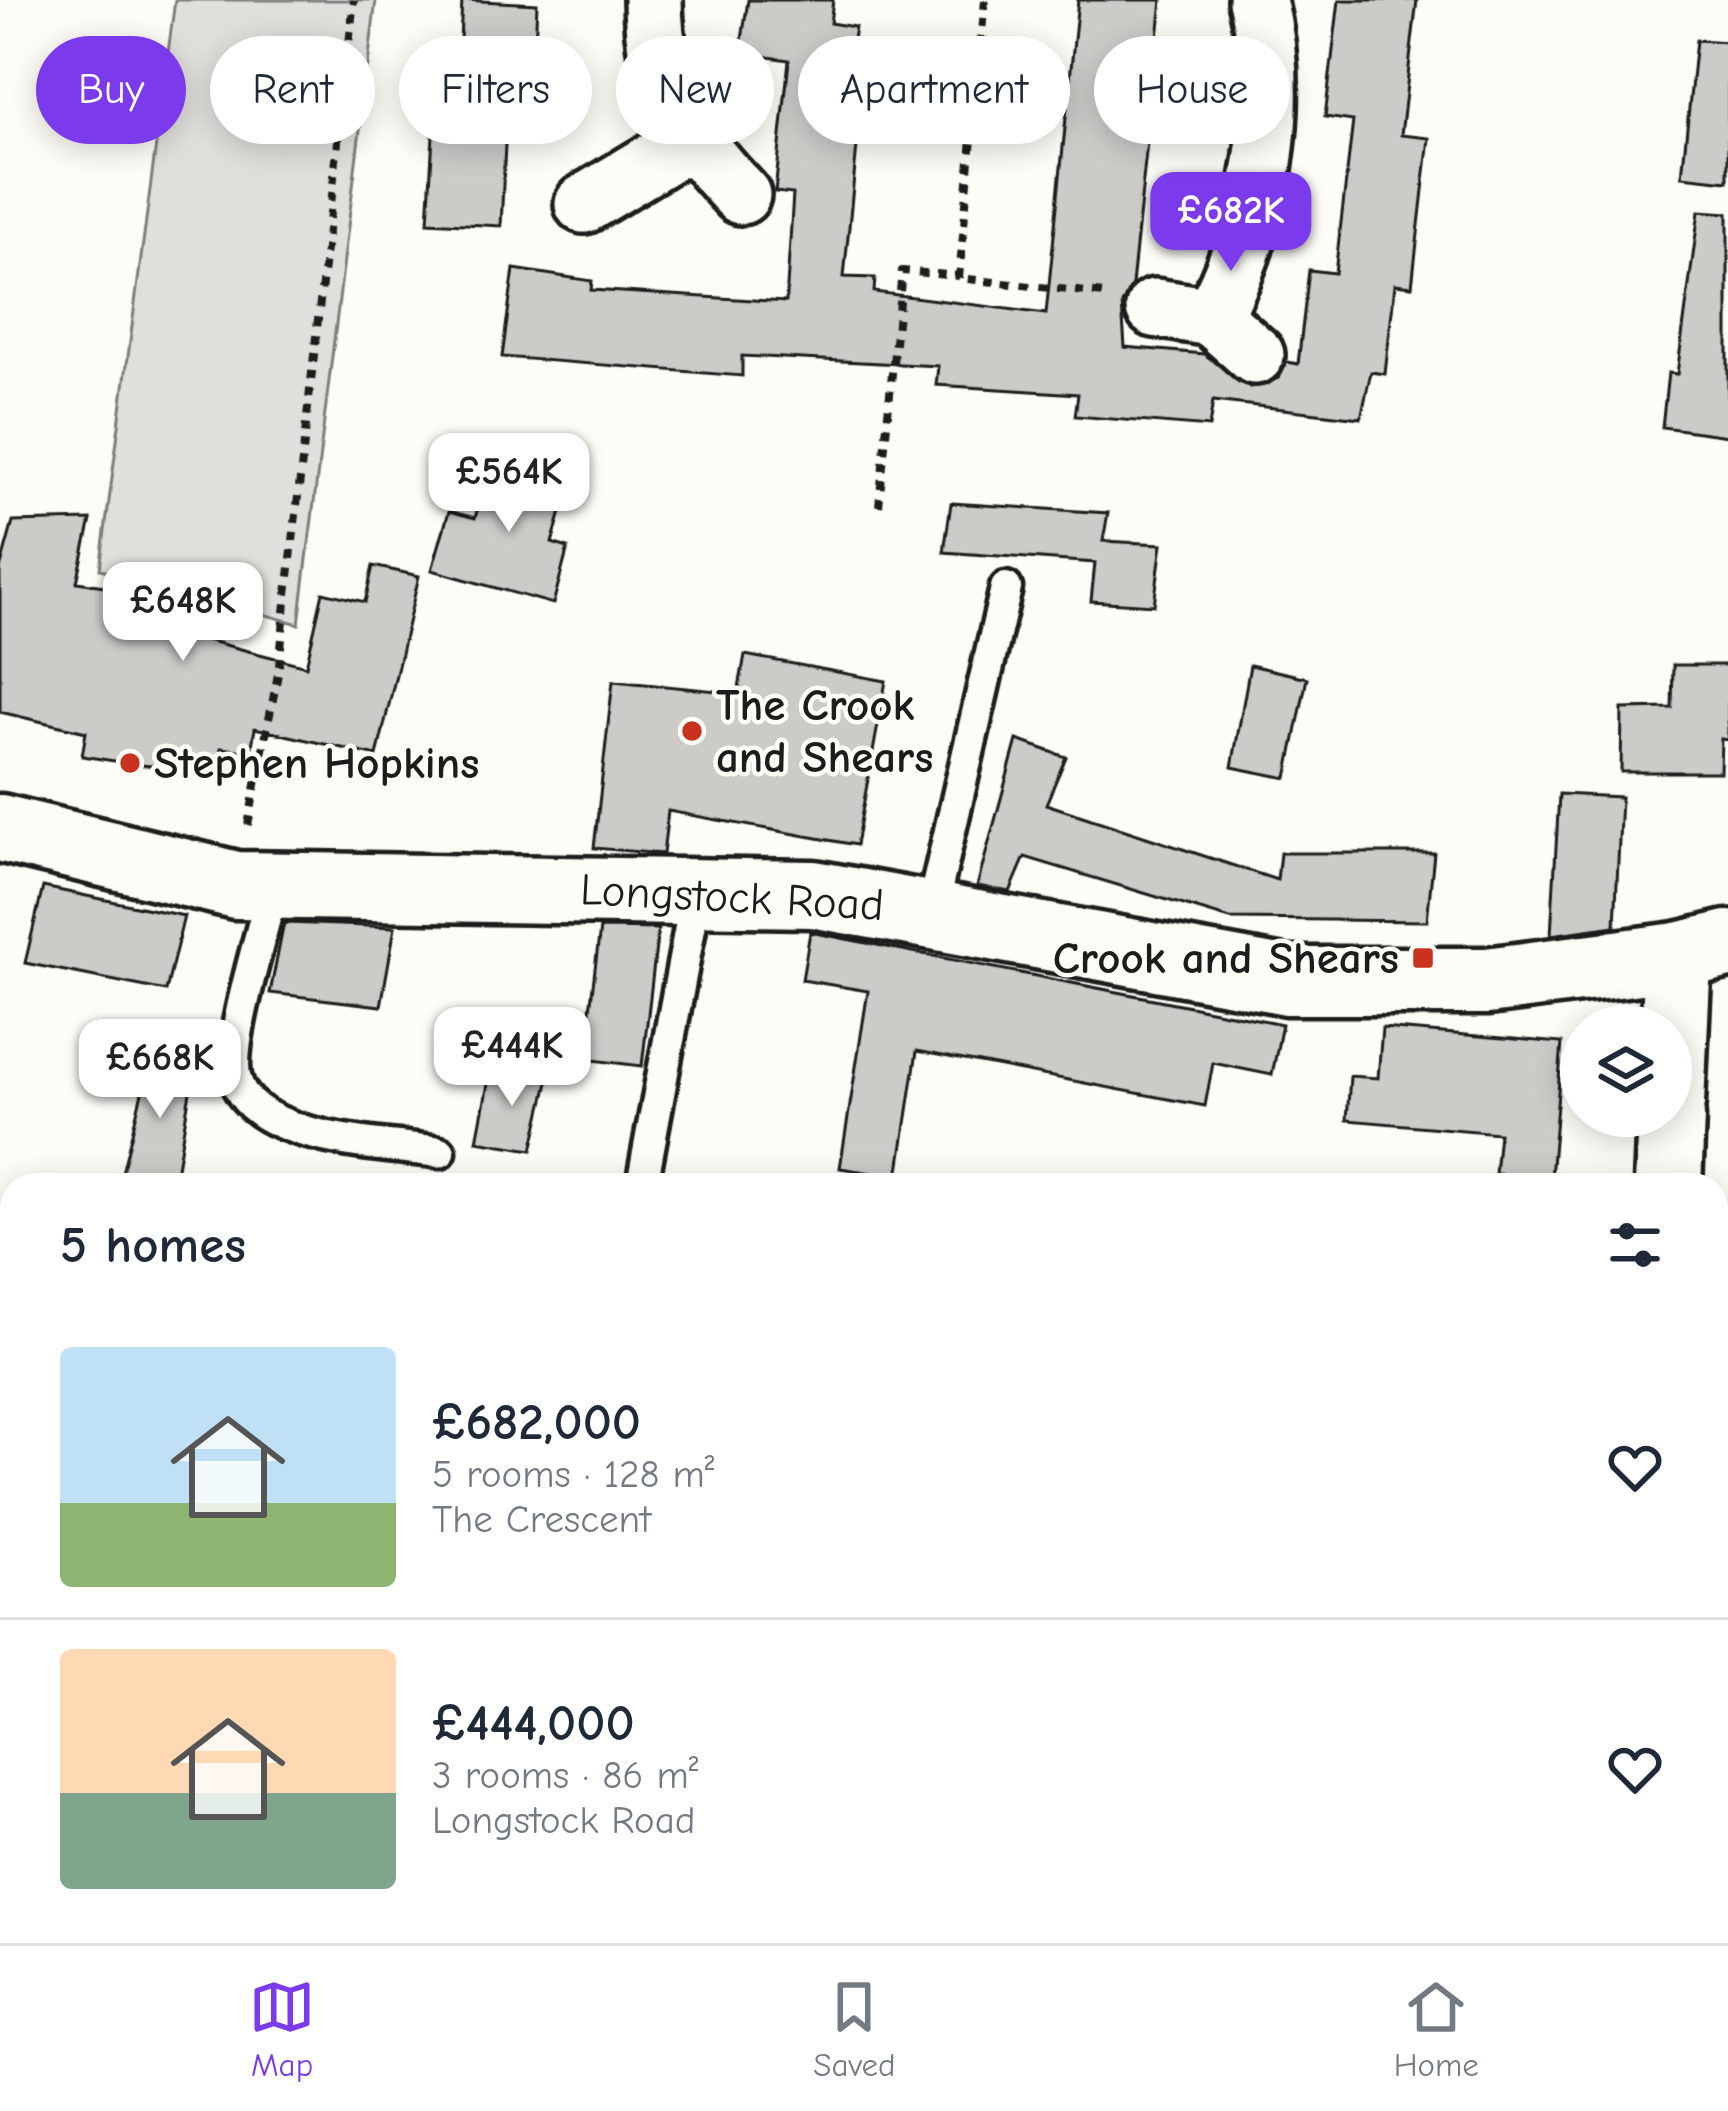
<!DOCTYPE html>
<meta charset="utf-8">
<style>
body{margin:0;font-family:"Comic Neue",sans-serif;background:#f2f2f3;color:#1f2937;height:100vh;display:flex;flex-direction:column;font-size:45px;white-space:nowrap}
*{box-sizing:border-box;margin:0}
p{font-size:39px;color:#747a83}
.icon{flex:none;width:66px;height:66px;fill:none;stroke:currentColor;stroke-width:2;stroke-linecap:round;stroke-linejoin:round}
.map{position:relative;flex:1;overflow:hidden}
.side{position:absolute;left:0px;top:1173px;width:1728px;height:771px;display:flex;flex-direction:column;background:#fff;border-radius:36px 36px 0 0;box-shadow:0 6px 30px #0003}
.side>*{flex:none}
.guide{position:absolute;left:36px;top:36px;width:1656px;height:108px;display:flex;gap:24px}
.controls{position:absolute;left:1560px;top:1005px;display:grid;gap:24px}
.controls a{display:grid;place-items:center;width:132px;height:132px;border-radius:50%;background:#fff;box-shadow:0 6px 30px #0003;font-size:60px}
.price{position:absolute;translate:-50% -102px;padding:0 27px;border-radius:24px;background:#fff;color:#222;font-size:39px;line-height:78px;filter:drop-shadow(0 3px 6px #0008)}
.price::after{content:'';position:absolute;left:50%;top:72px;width:36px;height:27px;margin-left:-18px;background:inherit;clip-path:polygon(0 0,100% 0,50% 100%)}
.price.active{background:#7c3aed;color:#fff}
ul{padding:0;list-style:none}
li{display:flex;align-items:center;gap:36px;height:300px;padding:0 60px}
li+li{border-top:3px solid #e0e1e3}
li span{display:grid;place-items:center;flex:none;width:336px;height:240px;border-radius:12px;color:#555}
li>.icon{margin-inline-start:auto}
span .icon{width:144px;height:144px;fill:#fffc;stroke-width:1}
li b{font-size:51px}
h2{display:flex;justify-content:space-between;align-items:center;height:144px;padding:0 60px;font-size:51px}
.tag{padding:0 42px;border-radius:54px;background:#fff;box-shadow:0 6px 30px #0003;font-size:42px;line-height:108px}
.tag.active{background:#7c3aed;color:#fff}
.tabs{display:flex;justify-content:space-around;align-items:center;height:168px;border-top:3px solid #e0e1e3;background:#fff;font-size:33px;color:#747a83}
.tabs a{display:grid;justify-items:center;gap:6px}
.tabs .active{color:#7c3aed}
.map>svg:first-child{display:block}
.green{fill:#e0dfdb;stroke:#7e7e7c;stroke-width:3}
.building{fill:#cccbc8;stroke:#1c1c1c;stroke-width:3}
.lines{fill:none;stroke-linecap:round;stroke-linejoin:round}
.service-casing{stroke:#1c1c1c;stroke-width:39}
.minor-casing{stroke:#1c1c1c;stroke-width:66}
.tertiary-casing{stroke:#1c1c1c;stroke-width:75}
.path{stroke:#1c1c1c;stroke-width:8;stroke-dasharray:9 9;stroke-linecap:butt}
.service{stroke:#fdfcf7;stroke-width:30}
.minor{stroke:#fdfcf7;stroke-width:57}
.tertiary{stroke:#fdfcf7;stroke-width:66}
.poi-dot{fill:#c8321e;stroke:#fdfcf7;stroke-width:4.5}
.labels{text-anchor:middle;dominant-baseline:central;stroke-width:9;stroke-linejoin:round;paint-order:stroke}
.poi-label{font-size:45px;font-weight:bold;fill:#1c1c1c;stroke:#fdfcf7;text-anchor:start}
.street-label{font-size:45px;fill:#1c1c1c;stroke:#fdfcf7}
</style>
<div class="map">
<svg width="1728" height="1943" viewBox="0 0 1728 1943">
<rect width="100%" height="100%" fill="#fdfcf7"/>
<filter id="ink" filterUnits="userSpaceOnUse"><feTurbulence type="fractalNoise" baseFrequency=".00833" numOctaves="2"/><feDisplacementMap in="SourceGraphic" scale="24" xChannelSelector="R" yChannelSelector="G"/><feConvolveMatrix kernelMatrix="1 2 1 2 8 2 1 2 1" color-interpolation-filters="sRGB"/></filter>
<g filter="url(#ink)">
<!-- green -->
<g class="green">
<polygon points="175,0 376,0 299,624 100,569"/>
<polygon points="0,1636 12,1641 12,1932 793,1932 835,1943 0,1943"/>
</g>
<!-- building -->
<g class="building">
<polygon points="462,0 537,4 531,125 506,124 501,226 428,222 435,100 457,101"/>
<polygon points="748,0 833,0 830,23 855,27 841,114 860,116 844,277 875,278 874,292 1046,314 1078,0 1162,0 1132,285 1122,304 1125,347 1204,354 1250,387 1279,378 1287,362 1298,364 1309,270 1335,273 1353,121 1325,117 1339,0 1417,0 1401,135 1429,138 1412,286 1395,284 1385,374 1371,372 1361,418 1213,401 1209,427 1075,416 1078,394 936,385 938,366 742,356 742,376 502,357 514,269 592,281 591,290 786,302 793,194 775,192 789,60 740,53"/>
<polygon points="1696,40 1728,42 1728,181 1682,176"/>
<polygon points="1699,211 1728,213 1728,436 1662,427 1668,373 1677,374"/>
<polygon points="491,460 570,481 552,543 568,548 553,604 432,570 449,511 475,518"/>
<polygon points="951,503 1108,513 1103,541 1162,544 1154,605 1091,601 1095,563 944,552"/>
<polygon points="91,520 77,582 166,595 160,628 306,666 323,592 365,602 373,566 419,576 377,756 255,728 251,752 221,748 217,771 140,765 82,756 86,732 0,712 0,569 13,522"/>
<polygon points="745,655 886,681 856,845 668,811 663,854 594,848 613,681 738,693"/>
<polygon points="1250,665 1307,678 1287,778 1232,767"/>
<polygon points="1673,665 1728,665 1728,740 1721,739 1720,772 1621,772 1622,709 1672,708"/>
<polygon points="1017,740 1066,757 1046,804 1277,880 1280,853 1434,853 1427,921 1230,919 1025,857 1010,892 977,886"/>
<polygon points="1559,794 1621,797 1615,926 1551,935"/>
<polygon points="43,887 184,916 166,991 25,963"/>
<polygon points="284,923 395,927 381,1006 270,993"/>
<polygon points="600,928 658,929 642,1066 584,1059"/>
<polygon points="810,932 1282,1024 1272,1075 1213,1063 1205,1106 917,1051 898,1177 840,1168 868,991 802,980"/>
<polygon points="1382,1028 1562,1043 1551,1178 1495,1174 1499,1133 1347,1120 1350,1076 1378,1078"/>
<polygon points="153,1048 196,1057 174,1185 119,1185"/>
<polygon points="491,1068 549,1078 532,1150 477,1141"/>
</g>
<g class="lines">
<!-- service casing -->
<g class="service-casing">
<g id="service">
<path d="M273,886c-9,42 -45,152 -38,190 13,66 153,68 205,76"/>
<polyline points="931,913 1006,588"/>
<polyline points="642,1185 697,890"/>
</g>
</g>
<!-- minor casing -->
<g class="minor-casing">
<g id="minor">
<path d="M653,0c1,88 28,133 88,195"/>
<polyline points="584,204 690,140"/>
<polyline points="1155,308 1212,317 1255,355"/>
<path d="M1212,317c50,-91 71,-216 45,-317"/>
</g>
</g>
<!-- tertiary casing -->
<g class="tertiary-casing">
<g id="tertiary">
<polyline points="0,828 236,885 813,894 1288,981 1487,981 1678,956 1728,944"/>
<polyline points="1671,1103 1678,956"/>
<polyline points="1668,1185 1671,1116"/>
<polyline points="1471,1932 1472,1943"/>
</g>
</g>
<!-- path -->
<g class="path">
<polyline points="985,0 959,278 1104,294"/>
<polyline points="879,506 902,271 959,276"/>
<polyline points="248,825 278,674 354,0"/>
</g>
<!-- service -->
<use href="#service" class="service"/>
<!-- minor -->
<use href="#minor" class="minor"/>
<!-- tertiary -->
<use href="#tertiary" class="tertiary"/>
</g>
</g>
<!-- markers -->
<g class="poi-dot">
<circle cx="692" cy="731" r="12"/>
<circle cx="130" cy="763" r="12"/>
<rect x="1411" y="946" width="24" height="24" rx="6"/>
</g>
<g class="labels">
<!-- poi labels -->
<g class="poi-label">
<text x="716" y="705">The Crook<tspan x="716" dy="52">and Shears</tspan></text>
<text x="154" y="763">Stephen Hopkins</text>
<text x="1399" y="958" text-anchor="end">Crook and Shears</text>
</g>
<!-- street labels -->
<g class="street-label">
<text transform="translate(732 897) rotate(3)">Longstock Road</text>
</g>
</g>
</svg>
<div class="controls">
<a><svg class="icon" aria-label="layers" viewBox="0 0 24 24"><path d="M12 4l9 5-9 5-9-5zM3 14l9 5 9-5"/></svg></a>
</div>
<b class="price active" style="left:1231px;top:274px">£682K</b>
<b class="price" style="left:509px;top:535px">£564K</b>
<b class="price" style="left:183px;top:664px">£648K</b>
<b class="price" style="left:512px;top:1109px">£444K</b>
<b class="price" style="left:160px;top:1121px">£668K</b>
<div class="guide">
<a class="tag active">Buy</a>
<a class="tag">Rent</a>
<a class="tag">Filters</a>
<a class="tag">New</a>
<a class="tag">Apartment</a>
<a class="tag">House</a>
</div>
<section class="side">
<h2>5 homes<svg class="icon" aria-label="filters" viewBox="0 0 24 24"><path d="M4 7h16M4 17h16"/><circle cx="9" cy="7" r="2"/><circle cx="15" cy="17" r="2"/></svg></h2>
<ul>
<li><span style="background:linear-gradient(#bfe0f5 65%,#8fb573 0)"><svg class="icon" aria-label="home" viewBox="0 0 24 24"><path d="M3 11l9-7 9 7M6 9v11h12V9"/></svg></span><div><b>£682,000</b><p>5 rooms · 128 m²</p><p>The Crescent</p></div><svg class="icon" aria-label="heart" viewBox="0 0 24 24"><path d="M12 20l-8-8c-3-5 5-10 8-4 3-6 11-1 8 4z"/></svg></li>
<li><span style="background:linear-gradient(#ffd9b3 60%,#7fa58c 0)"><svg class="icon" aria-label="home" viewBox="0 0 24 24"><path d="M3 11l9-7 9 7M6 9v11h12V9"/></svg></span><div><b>£444,000</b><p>3 rooms · 86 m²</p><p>Longstock Road</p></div><svg class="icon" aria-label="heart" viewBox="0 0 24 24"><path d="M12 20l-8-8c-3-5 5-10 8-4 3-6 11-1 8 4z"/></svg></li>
</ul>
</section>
</div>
<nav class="tabs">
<a class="active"><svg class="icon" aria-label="map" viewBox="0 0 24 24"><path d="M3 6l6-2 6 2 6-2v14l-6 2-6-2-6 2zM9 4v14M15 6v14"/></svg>Map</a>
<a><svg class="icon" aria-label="saved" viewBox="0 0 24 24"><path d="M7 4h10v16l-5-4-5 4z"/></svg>Saved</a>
<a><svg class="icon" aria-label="home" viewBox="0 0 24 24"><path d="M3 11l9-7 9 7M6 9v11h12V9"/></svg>Home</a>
</nav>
